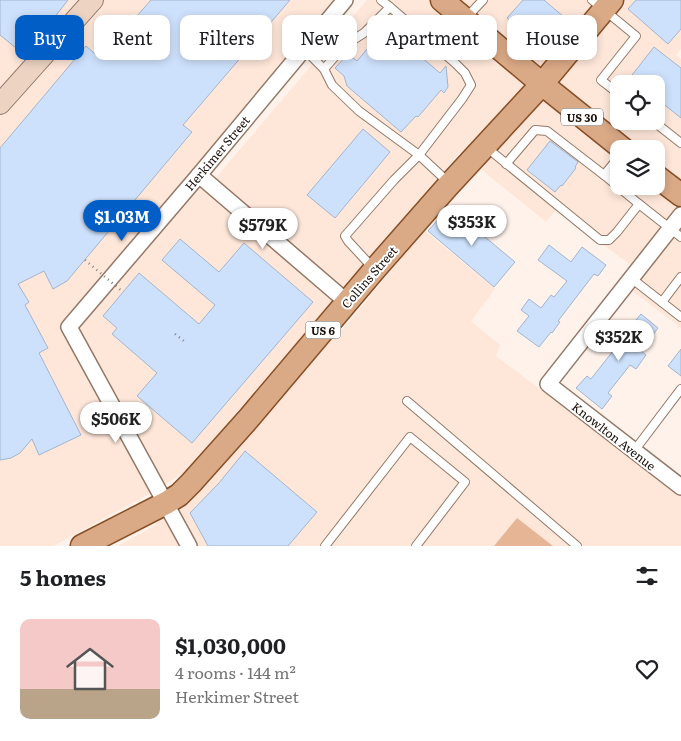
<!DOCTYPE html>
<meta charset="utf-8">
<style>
body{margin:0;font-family:Literata,serif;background:#f2f2f2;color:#202124;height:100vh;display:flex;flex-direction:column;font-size:19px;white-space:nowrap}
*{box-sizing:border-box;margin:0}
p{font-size:16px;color:#757577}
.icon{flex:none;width:28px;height:28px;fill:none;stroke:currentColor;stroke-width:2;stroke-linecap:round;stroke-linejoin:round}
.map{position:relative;height:546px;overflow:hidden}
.side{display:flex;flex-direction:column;background:#fff;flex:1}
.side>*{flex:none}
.hud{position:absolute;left:15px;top:15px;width:651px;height:45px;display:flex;gap:10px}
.tools{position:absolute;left:610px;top:75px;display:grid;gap:10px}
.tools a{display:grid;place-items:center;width:55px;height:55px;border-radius:10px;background:#fff;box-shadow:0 2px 8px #0003;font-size:25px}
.price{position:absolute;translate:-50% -42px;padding:0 11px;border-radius:18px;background:#fff;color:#222;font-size:16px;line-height:32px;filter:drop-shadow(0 1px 2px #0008)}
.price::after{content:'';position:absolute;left:50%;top:30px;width:15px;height:11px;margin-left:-8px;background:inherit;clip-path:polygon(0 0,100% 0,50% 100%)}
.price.current{background:#025ec7;color:#fff}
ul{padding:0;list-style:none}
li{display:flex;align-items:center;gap:15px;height:125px;padding:0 20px}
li+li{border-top:1px solid #e0e0e0}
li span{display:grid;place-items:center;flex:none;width:140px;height:100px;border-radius:10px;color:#555}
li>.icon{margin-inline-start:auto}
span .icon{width:60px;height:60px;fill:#fffc;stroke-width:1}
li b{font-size:21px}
h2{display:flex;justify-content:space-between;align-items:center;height:60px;padding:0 20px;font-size:21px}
.tag{padding:0 18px;border-radius:10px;background:#fff;box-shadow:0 2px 8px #0003;font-size:18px;line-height:45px}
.tag.current{background:#025ec7;color:#fff}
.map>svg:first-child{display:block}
.built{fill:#fee7d9;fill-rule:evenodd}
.green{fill:#e6b595}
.building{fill:#cee1fc;stroke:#a2b4ce}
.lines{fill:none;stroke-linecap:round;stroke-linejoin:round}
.lane-casing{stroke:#937867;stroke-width:10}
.street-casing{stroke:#937867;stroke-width:18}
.secondary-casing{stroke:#937867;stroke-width:22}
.primary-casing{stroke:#884f26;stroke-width:25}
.path{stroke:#8d827b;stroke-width:2.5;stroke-dasharray:1 4;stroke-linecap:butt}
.lane{stroke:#fff;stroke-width:8}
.street{stroke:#fff;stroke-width:15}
.secondary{stroke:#edd4c2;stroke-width:20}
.primary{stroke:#daa986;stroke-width:22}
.path-bridge{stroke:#8d827b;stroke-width:2.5;stroke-dasharray:1 4;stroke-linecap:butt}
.labels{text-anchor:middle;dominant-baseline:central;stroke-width:4;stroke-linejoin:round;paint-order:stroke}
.shield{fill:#fff;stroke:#5f5854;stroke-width:1}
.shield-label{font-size:11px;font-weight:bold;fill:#1b110b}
.street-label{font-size:12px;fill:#1b110b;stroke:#fff}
</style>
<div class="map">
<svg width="681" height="546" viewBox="0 0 681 546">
<rect width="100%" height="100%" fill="#fef2ea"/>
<!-- built -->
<g class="built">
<polygon points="0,0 90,0 0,100"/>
<path d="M96,0h245l-148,175 14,13 160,-188h314v49l-5,6 5,4v269l-58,-44 13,-15 -80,-59 -10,12 -86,-70 -273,318 -19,13 -17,10 -98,53h-53v-435zM619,84h37v37h-37zM619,149h37v37h-37z"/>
<polygon points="424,230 495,289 471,321 500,345 496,356 681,496 681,546 118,546 154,526 350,321"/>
</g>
<!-- green -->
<polygon class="green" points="517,518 553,546 494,546"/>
<!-- building -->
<g class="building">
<polygon points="0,0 68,0 50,23 46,20 21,52 0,35"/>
<polygon points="151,0 290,0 183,125 192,132 67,281 53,289 44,271 18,284 29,302 25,305 48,348 39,353 81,435 39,455 32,439 20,453 11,458 0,460 0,148 86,46 100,58"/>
<polygon points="523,0 544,0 564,17 537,49 515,31 518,28 507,18"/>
<polygon points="636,0 681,0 681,29 668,44 628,9"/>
<polygon points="383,30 410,53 413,50 440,73 446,66 448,87 444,93 441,90 418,117 416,116 401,132 347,86 344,76 335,68 348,54 357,61"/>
<polygon points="654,47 681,68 681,118 656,98 656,84 625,84"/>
<polygon points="363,129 390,152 335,218 307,195"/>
<polygon points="550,141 578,162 575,167 576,168 562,186 561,185 555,192 527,170"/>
<polygon points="449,207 515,262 494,287 428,231"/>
<polygon points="180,239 219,272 244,243 313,302 192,443 137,396 157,373 112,334 117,328 103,316 139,273 199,324 215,305 162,260"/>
<polygon points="549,245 571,262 582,247 606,265 598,276 594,274 558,321 560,322 552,333 551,332 539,347 517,331 529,316 521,310 529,299 541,308 551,295 554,297 567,281 538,260"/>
<polygon points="641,314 658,328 641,351 646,355 636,369 630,365 608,393 612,396 602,409 576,388 587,376 591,379 613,351 611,350"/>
<polygon points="681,349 681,376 668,366"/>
<polygon points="245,451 317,512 288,546 208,546 190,513 219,483"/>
</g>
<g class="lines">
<!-- lane casing -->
<g class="lane-casing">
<g id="lane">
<polyline points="381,0 390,7 455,63 465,73 471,85 462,99 419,155 359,111 332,85 324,69 345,45 364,33 390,7"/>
<polyline points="592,0 636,36 601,80 619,94"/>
<polyline points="466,18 483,0"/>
<polyline points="304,49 324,69"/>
<polyline points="653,121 681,143"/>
<polyline points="486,147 600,240 609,240 617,232 639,204 681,237"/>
<polyline points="506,164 535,130 547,131 604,175 619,157"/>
<polyline points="604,175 639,204"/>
<polyline points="373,268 348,241 345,236 394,180 419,155 448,182"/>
<polyline points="631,278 681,317"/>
<polyline points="662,302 681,277"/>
<polyline points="407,401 577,546"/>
<polyline points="634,451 681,389"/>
<polyline points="325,546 410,437 465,482 416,546"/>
</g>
</g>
<!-- street casing -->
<g class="street-casing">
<g id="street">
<polyline points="199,175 347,302"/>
<polyline points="681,215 548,384 681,487"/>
<polyline points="189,546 69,327 199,175 345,0"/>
</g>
</g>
<!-- secondary casing -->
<g class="secondary-casing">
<polyline id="secondary" points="0,104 93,0"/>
</g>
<!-- primary casing -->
<g class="primary-casing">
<g id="primary">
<polyline points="442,0 542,84 623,149"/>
<polyline points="656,176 681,195"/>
<polyline points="82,546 166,503 179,495 191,483 249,418 375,269 447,187 542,84 612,0"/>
</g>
</g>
<!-- path -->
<polyline class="path" points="175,334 184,341"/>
<!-- lane -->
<use href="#lane" class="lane"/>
<!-- street -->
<use href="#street" class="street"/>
<!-- secondary -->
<use href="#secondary" class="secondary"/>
<!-- primary -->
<use href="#primary" class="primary"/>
<!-- path-bridge -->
<polyline class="path-bridge" points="85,260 123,292"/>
</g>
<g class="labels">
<!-- shield labels -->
<g class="shield">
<rect x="561" y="108.5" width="42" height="17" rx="4"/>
<rect x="305.5" y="321.5" width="35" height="17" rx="4"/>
</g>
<g class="shield-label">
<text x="582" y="117">US 30</text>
<text x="323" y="330">US 6</text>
</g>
<!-- street labels -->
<g class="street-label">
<text transform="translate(217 153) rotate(-50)">Herkimer Street</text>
<text transform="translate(369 277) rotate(-49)">Collins Street</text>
<text transform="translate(614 436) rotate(38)">Knowlton Avenue</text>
</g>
</g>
</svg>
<div class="tools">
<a><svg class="icon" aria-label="locate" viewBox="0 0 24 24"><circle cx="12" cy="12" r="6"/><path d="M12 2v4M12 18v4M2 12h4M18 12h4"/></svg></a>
<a><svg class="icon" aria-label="layers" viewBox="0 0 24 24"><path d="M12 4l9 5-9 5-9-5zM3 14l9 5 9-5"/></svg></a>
</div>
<b class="price current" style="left:122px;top:242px">$1.03M</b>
<b class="price" style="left:472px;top:247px">$353K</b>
<b class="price" style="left:263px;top:250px">$579K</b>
<b class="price" style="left:619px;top:362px">$352K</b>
<b class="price" style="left:116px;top:444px">$506K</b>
<div class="hud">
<a class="tag current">Buy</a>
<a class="tag">Rent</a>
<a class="tag">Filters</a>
<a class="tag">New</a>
<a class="tag">Apartment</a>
<a class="tag">House</a>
</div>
</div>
<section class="side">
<h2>5 homes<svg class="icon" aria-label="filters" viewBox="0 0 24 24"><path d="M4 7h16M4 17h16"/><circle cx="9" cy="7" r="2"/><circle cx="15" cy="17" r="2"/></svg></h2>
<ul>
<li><span style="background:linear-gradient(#f6c9c9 70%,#b9a48a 0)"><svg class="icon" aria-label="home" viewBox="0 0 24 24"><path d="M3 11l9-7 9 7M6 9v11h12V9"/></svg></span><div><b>$1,030,000</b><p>4 rooms · 144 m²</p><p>Herkimer Street</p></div><svg class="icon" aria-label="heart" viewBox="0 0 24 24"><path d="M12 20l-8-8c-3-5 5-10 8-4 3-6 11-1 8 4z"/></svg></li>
</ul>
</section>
